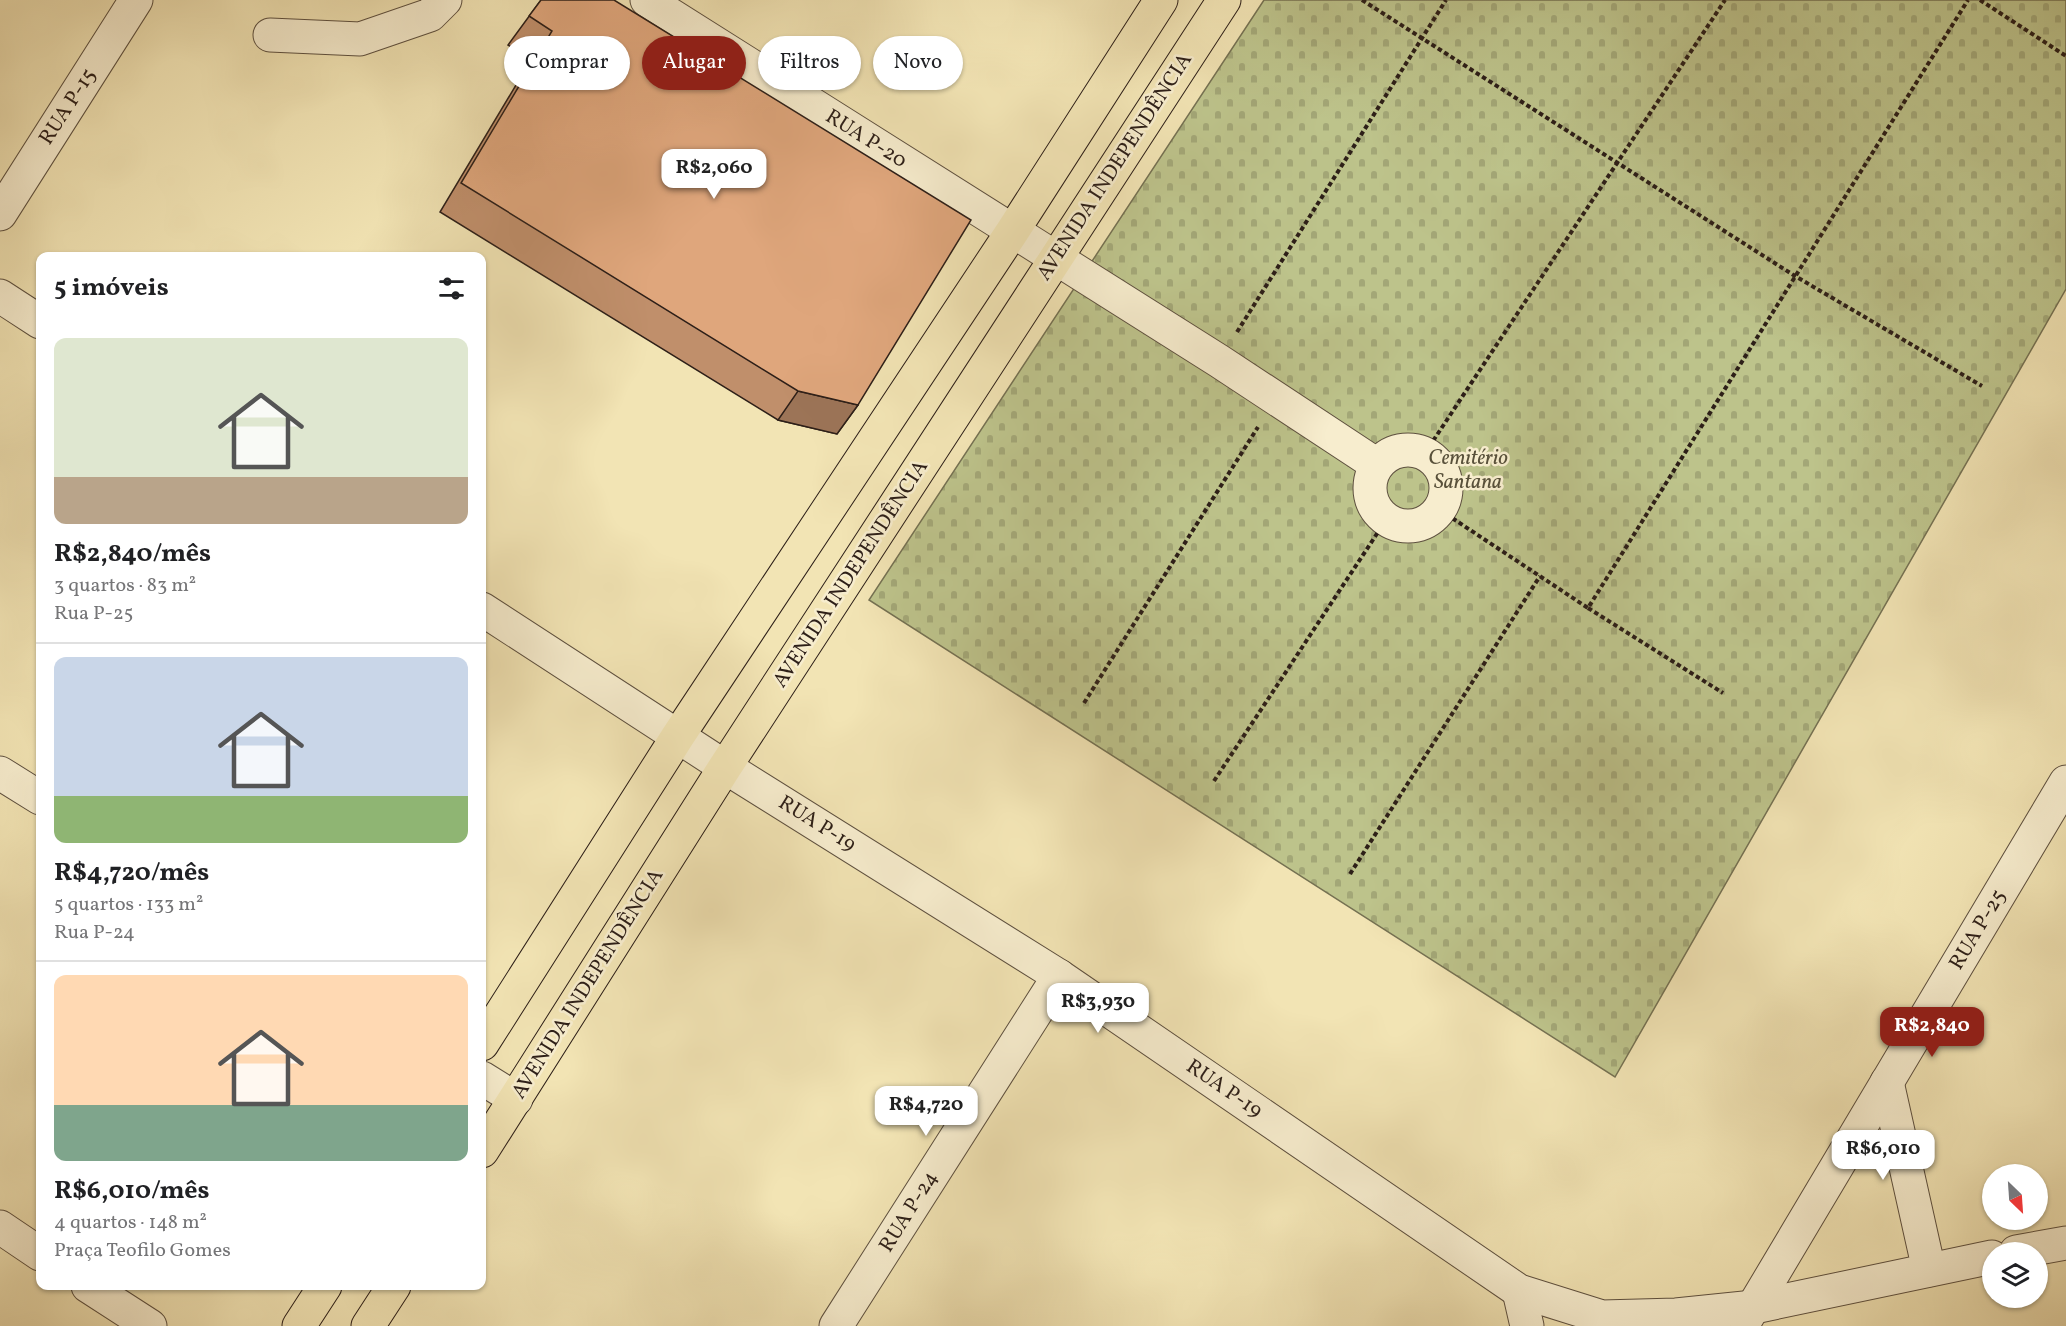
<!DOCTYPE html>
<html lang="pt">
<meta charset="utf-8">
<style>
body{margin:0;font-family:Vollkorn,serif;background:#f6f6f6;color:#202124;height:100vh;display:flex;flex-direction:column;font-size:22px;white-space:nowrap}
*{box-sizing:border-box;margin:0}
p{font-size:20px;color:#757577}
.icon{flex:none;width:33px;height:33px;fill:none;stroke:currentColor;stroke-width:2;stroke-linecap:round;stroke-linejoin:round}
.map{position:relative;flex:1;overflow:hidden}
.panel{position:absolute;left:36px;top:252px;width:450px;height:1038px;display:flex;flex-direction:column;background:#fff;border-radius:12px;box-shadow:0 2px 4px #0004}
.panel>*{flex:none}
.hud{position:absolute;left:504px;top:36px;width:570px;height:54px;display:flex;gap:12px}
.needle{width:39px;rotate:155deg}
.fabs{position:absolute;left:1982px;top:1164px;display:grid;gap:12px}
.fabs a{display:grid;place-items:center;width:66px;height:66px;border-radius:50%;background:#fff;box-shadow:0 2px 4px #0004;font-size:30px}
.price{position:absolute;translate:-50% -51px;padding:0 14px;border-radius:12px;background:#fff;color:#222;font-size:20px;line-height:39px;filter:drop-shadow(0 2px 3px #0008)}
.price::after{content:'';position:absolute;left:50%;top:36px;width:18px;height:14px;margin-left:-9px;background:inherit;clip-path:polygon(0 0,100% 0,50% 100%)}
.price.on{background:#8f2418;color:#fff}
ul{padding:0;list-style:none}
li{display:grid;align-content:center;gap:12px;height:318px;padding:0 18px}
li+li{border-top:2px solid #e0e0e0}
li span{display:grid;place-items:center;height:186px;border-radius:12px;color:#555}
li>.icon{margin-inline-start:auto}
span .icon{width:108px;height:108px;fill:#fffc;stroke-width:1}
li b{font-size:26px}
h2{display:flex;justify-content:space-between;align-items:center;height:72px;padding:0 18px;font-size:26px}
.tag{padding:0 21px;border-radius:27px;background:#fff;box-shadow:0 2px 4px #0004;font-size:21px;line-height:54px}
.tag.on{background:#8f2418;color:#fff}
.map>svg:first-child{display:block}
.cemetery{fill:url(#cemetery-stones);stroke:#757152;stroke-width:1.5}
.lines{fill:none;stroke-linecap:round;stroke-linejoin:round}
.minor-casing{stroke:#5e503f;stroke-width:35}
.major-casing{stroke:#2d1f18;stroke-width:35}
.path{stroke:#2d1f18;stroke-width:4;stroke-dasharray:4.5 3;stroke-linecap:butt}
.minor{stroke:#f7edce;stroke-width:33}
.major{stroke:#f2e4b4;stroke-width:33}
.wall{fill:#c08f6b;stroke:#2d1f18;stroke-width:1.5}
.shaded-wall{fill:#9c7457;stroke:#2d1f18;stroke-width:1.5}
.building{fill:#dfa67c;stroke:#2d1f18;stroke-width:1.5}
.labels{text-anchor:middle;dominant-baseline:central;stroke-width:5;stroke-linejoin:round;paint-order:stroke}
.street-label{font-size:21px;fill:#2d1f18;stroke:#f7edce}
.park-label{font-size:21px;font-style:italic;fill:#58503a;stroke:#f7edce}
</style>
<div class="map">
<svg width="2066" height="1326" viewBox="0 0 2066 1326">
<defs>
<pattern id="cemetery-stones" width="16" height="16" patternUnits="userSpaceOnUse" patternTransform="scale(1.5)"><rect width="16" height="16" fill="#bdc38b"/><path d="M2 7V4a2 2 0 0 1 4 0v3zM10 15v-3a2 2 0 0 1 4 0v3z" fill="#a3a777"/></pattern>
</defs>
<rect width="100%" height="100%" fill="#f2e4b4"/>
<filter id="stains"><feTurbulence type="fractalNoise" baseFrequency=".00333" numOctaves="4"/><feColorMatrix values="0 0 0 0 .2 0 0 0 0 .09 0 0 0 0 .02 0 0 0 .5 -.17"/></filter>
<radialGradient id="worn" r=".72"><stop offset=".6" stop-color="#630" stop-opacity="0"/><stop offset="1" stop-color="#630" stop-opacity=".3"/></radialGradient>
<!-- cemetery -->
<polygon class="cemetery" points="1264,0 2066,0 2066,289 1615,1077 869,600"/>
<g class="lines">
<!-- minor casing -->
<g class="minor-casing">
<g id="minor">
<polyline points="647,0 1219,361 1377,465"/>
<polyline points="270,35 360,39 430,15 445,0"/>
<polyline points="0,214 136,0"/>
<polyline points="0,296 40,322"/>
<circle cx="1408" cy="488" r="38"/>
<polyline points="482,609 725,767 1059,976 1519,1291 1602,1317 1676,1315 1754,1307 1992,1257"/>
<polyline points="0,773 40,798"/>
<polyline points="482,1078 516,1099"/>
<polyline points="1887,1082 1929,1270"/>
<polyline points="0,1227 40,1254"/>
<polyline points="2016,1252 2066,1243"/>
<polyline points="88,1286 150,1326"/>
<polyline points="1519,1291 1527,1326"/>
<polyline points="1746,1319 2066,782"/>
<polyline points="836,1326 1059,976"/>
</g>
</g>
<!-- major casing -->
<g class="major-casing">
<g id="major">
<polyline points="482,1044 678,736 1012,232 1161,0"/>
<polyline points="482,1151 725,767 1224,0"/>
<polyline points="299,1326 325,1286"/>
<polyline points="368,1326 394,1286"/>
</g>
</g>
<!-- path -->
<g class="path">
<polyline points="1362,0 1795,276 1982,386"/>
<polyline points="1980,0 2066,56"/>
<polyline points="1237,332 1446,0"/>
<polyline points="1425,453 1725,0"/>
<polyline points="1440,510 1588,608 1968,0"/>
<polyline points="1588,608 1723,693"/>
<polyline points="1084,703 1258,427"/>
<polyline points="1214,781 1386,520"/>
<polyline points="1350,874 1540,576"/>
</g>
<!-- minor -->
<use href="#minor" class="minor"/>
<!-- major -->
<use href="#major" class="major"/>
</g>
<!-- wall -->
<polygon class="wall" points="541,0 858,405 837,434 778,420 440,212 531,60 508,45"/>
<!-- shaded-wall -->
<polygon class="shaded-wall" points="798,391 858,405 837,434 778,420"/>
<!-- building -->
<polygon class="building" points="541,0 614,0 971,220 858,405 798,391 461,183 552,31 529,16"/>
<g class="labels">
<!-- street labels -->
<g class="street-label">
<text transform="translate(68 107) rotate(-57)">RUA P-15</text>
<text transform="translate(866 139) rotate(32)">RUA P-20</text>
<text transform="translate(1115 167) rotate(-57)">AVENIDA INDEPENDÊNCIA</text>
<text transform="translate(851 574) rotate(-57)">AVENIDA INDEPENDÊNCIA</text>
<text transform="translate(817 824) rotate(32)">RUA P-19</text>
<text transform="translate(1978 930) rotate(-59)">RUA P-25</text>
<text transform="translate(588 984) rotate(-58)">AVENIDA INDEPENDÊNCIA</text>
<text transform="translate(1224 1089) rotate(34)">RUA P-19</text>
<text transform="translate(909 1212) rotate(-58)">RUA P-24</text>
</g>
<!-- park labels -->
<g class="park-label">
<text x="1468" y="458">Cemitério<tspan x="1468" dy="24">Santana</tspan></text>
</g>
</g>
<rect width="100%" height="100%" filter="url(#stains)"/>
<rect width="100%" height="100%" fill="url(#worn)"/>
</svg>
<div class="fabs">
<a><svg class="needle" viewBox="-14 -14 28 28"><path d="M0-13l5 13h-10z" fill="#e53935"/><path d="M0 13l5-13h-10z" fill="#757577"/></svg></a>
<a><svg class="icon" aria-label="layers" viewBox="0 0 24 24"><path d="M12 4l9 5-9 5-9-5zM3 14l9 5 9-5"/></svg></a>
</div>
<b class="price" style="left:714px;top:200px">R$2,060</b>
<b class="price" style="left:1098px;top:1034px">R$3,930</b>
<b class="price on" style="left:1932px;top:1058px">R$2,840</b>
<b class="price" style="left:926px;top:1137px">R$4,720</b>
<b class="price" style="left:1883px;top:1181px">R$6,010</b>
<div class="hud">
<a class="tag">Comprar</a>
<a class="tag on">Alugar</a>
<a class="tag">Filtros</a>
<a class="tag">Novo</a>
</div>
<section class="panel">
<h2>5 imóveis<svg class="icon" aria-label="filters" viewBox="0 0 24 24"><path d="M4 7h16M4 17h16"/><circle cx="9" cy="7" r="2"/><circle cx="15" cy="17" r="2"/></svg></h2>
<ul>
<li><span style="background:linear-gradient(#dfe7d0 75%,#b9a48a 0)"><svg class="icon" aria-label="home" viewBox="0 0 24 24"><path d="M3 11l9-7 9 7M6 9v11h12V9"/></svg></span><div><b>R$2,840/mês</b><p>3 quartos · 83 m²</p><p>Rua P-25</p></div></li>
<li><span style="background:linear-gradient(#c9d6e8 75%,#8fb573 0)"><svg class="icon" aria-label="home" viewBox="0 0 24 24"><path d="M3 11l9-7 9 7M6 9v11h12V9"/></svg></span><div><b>R$4,720/mês</b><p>5 quartos · 133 m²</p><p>Rua P-24</p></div></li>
<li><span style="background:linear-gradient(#ffd9b3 70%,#7fa58c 0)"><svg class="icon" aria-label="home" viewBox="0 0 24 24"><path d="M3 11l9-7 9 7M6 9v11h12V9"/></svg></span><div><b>R$6,010/mês</b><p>4 quartos · 148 m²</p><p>Praça Teofilo Gomes</p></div></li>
</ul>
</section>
</div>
